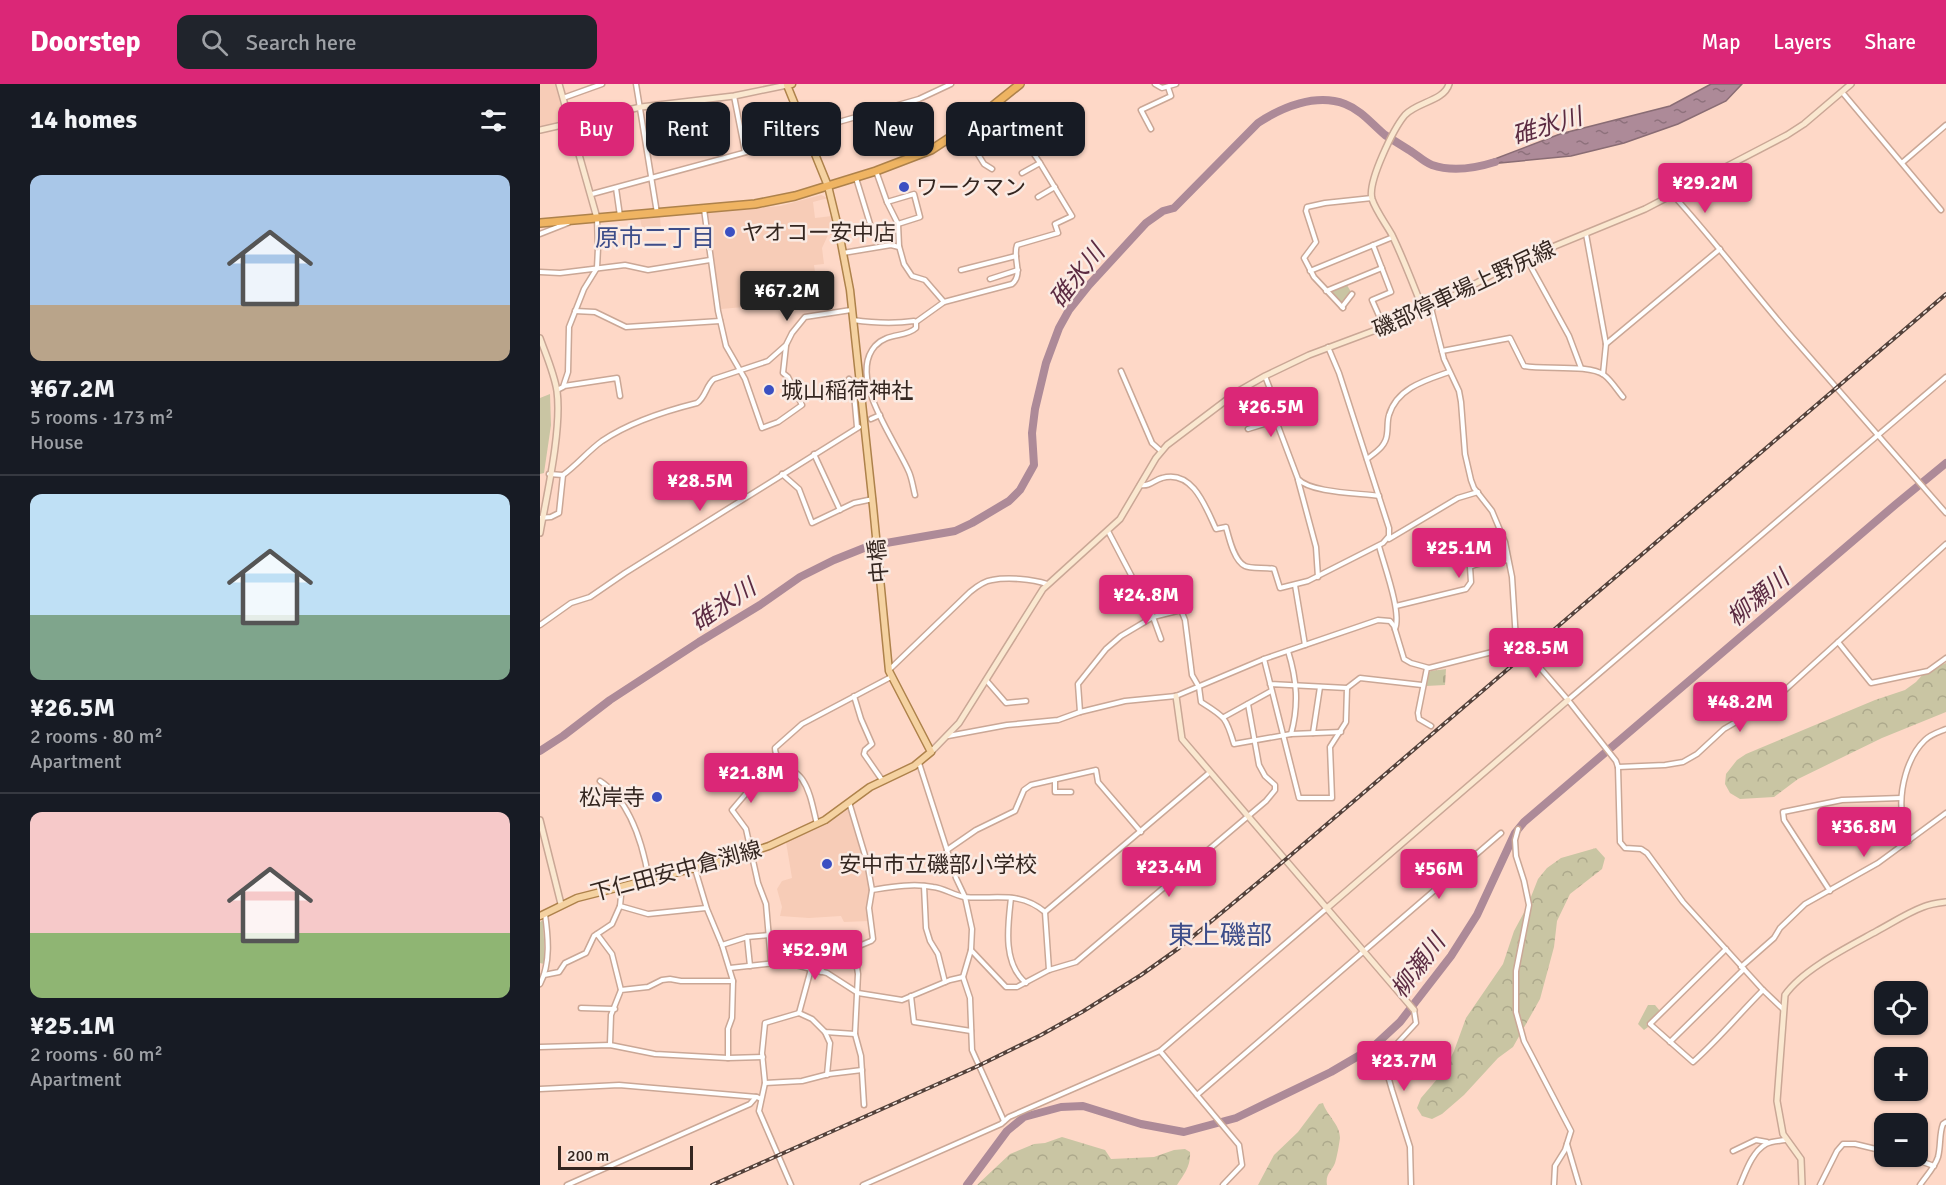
<!DOCTYPE html>
<meta charset="utf-8">
<style>
body{margin:0;font-family:Signika,"Noto Sans JP",sans-serif;background:#20242c;color:#f1f3f6;height:100vh;display:flex;flex-direction:column;font-size:22px;white-space:nowrap}
*{box-sizing:border-box;margin:0}
p{font-size:20px;color:#9ea1a6}
.icon{flex:none;width:33px;height:33px;fill:none;stroke:currentColor;stroke-width:2;stroke-linecap:round;stroke-linejoin:round}
.map{position:relative;flex:1;overflow:hidden}
.details{display:flex;flex-direction:column;background:#171b24;width:540px}
.details>*{flex:none}
.banner{position:absolute;left:18px;top:18px;width:570px;height:54px;display:flex;gap:12px}
.controls{position:absolute;left:1334px;top:897px;display:grid;gap:12px}
.controls a{display:grid;place-items:center;width:54px;height:54px;border-radius:12px;background:#171b24;box-shadow:0 2px 4px #0004;font-size:30px}
.scale{position:absolute;left:18px;bottom:15px;width:135px;box-sizing:border-box;padding-left:6px;border:3px solid #342620;border-top:0;font-size:16px;line-height:21px;white-space:nowrap;color:#342620;-webkit-text-stroke:4px #faebe4;paint-order:stroke}
.price{position:absolute;translate:-50% -51px;padding:0 14px;border-radius:6px;background:#db2777;color:#fff;font-size:20px;line-height:39px;filter:drop-shadow(0 2px 3px #0008)}
.price::after{content:'';position:absolute;left:50%;top:36px;width:18px;height:14px;margin-left:-9px;background:inherit;clip-path:polygon(0 0,100% 0,50% 100%)}
.price.active{background:#222;color:#fff}
ul{padding:0;list-style:none}
li{display:grid;align-content:center;gap:12px;height:318px;padding:0 30px}
li+li{border-top:2px solid #363941}
li span{display:grid;place-items:center;height:186px;border-radius:12px;color:#555}
li>.icon{margin-inline-start:auto}
span .icon{width:108px;height:108px;fill:#fffc;stroke-width:1}
li b{font-size:26px}
h2{display:flex;justify-content:space-between;align-items:center;height:72px;padding:0 30px;font-size:26px}
.tag{padding:0 21px;border-radius:12px;background:#171b24;box-shadow:0 2px 4px #0004;font-size:21px;line-height:54px}
.tag.active{background:#db2777;color:#fff}
header{display:flex;align-items:center;gap:36px;box-sizing:border-box;height:84px;padding:0 30px;background:#db2777;color:#fff}
header strong{font-size:28px}
nav{display:flex;gap:33px;margin-inline-start:auto;font-size:21px}
.search{width:420px;height:54px;background:#20242c;display:flex;align-items:center;gap:15px;box-sizing:border-box;padding:0 21px;border-radius:12px;color:#9ea1a6;font-size:22px}
main{display:flex;flex:1;min-height:0}
.map>svg:first-child{display:block}
.built{fill:#f7ccb7}
.forest{fill:url(#forest-crowns)}
.cemetery{fill:url(#cemetery-stones)}
.park{fill:#c9c5a3}
.water{fill:url(#water-ripples);stroke:#896c74;stroke-width:1.5}
.lines{fill:none;stroke-linecap:round;stroke-linejoin:round}
.river{stroke:#ad8a98;stroke-width:8}
.street-casing{stroke:#caa796;stroke-width:7}
.secondary-casing{stroke:#caa796;stroke-width:8}
.primary-casing{stroke:#ae824b;stroke-width:9}
.highway-casing{stroke:#ae824b;stroke-width:10}
.street{stroke:#fff;stroke-width:4}
.secondary{stroke:#fae8d0;stroke-width:5}
.primary{stroke:#f5d2a1;stroke-width:6}
.highway{stroke:#efb462;stroke-width:7}
.rail-casing{stroke:#54423b;stroke-width:4}
.rail{stroke:#faebe4;stroke-width:1.5;stroke-dasharray:4.5;stroke-linecap:butt}
.poi-dot{fill:#3b50c2;stroke:#faebe4;stroke-width:2}
.labels{text-anchor:middle;dominant-baseline:central;stroke-width:5;stroke-linejoin:round;paint-order:stroke}
.poi-label{font-size:22px;fill:#342620;stroke:#faebe4;text-anchor:start}
.street-label{font-size:22px;fill:#342620;stroke:#faebe4}
.water-label{font-size:24px;font-style:italic;fill:#5c2b42;stroke:#faebe4}
.neighbourhood-label{font-size:24px;fill:#3d4d89;stroke:#faebe4}
.quarter-label{font-size:26px;fill:#3d4d89;stroke:#faebe4}
</style>
<header>
<strong>Doorstep</strong>
<div class="search"><svg class="icon" aria-label="search" viewBox="0 0 24 24"><circle cx="10" cy="10" r="6"/><path d="M15 15l6 6"/></svg>Search here</div>
<nav><a>Map</a><a>Layers</a><a>Share</a></nav>
</header>
<main>
<section class="details">
<h2>14 homes<svg class="icon" aria-label="filters" viewBox="0 0 24 24"><path d="M4 7h16M4 17h16"/><circle cx="9" cy="7" r="2"/><circle cx="15" cy="17" r="2"/></svg></h2>
<ul>
<li><span style="background:linear-gradient(#a9c7e8 70%,#b9a48a 0)"><svg class="icon" aria-label="home" viewBox="0 0 24 24"><path d="M3 11l9-7 9 7M6 9v11h12V9"/></svg></span><div><b>¥67.2M</b><p>5 rooms · 173 m²</p><p>House</p></div></li>
<li><span style="background:linear-gradient(#bfe0f5 65%,#7fa58c 0)"><svg class="icon" aria-label="home" viewBox="0 0 24 24"><path d="M3 11l9-7 9 7M6 9v11h12V9"/></svg></span><div><b>¥26.5M</b><p>2 rooms · 80 m²</p><p>Apartment</p></div></li>
<li><span style="background:linear-gradient(#f6c9c9 65%,#8fb573 0)"><svg class="icon" aria-label="home" viewBox="0 0 24 24"><path d="M3 11l9-7 9 7M6 9v11h12V9"/></svg></span><div><b>¥25.1M</b><p>2 rooms · 60 m²</p><p>Apartment</p></div></li>
</ul>
</section>
<div class="map">
<svg width="1406" height="1101" viewBox="0 0 1406 1101">
<defs>
<pattern id="forest-crowns" width="20" height="18" patternUnits="userSpaceOnUse" patternTransform="scale(1.5)"><rect width="20" height="18" fill="#c9c5a3"/><path d="M2 6a3 3 0 1 1 6 0M12 15a3 3 0 1 1 6 0" fill="none" stroke="#ada98c"/></pattern>
<pattern id="cemetery-stones" width="16" height="16" patternUnits="userSpaceOnUse" patternTransform="scale(1.5)"><rect width="16" height="16" fill="#c9c5a3"/><path d="M2 7V4a2 2 0 0 1 4 0v3zM10 15v-3a2 2 0 0 1 4 0v3z" fill="#ada98c"/></pattern>
<pattern id="water-ripples" width="26" height="14" patternUnits="userSpaceOnUse" patternTransform="scale(1.5)"><rect width="26" height="14" fill="#ad8a98"/><path d="M2 4q2-2 4 0t4 0M15 11q2-2 4 0t4 0" fill="none" stroke="#8e717c"/></pattern>
</defs>
<rect width="100%" height="100%" fill="#fed8c7"/>
<!-- built -->
<g class="built">
<polygon points="0,0 16,0 27,37 0,43"/>
<polygon points="281,111 288,114 273,118 275,134 292,132 296,150 288,151 282,164 284,180 274,181 277,202 248,206 226,214 227,221 181,225 167,128 240,122"/>
<polygon points="120,132 121,146 99,150 98,146 102,144 100,134"/>
<polygon points="308,723 325,778 329,803 327,824 329,837 304,838 301,832 269,834 240,832 242,823 237,805 242,797 252,794 246,758 281,743"/>
</g>
<!-- forest -->
<g class="forest">
<polygon points="1406,579 1406,628 1342,654 1258,695 1234,713 1200,715 1190,709 1185,700 1186,690 1197,676 1206,670 1335,616 1365,606 1376,598 1385,588"/>
<polygon points="1056,764 1065,774 1062,785 1030,810 1017,837 1014,863 1000,915 973,963 958,974 924,1011 902,1030 892,1035 882,1032 877,1024 881,1014 904,987 914,967 926,934 963,880 974,847 987,823 998,795 1007,784 1021,774"/>
<path d="M783,1019c4,13 17,21 17,35 -1,7 -3,19 -5,25 -3,8 -10,11 -8,22h-69l16,-30 24,-23 21,-28z"/>
<path d="M522,1053l43,13 6,9 43,-2 20,-7 11,-1 5,3c1,14 -6,22 -13,33h-200l33,-31 24,-10 11,-1z"/>
</g>
<!-- cemetery -->
<polygon class="cemetery" points="906,585 905,601 886,602 888,589 891,587"/>
<!-- park -->
<g class="park">
<polygon points="807,201 811,208 804,218 800,218 791,209 792,206"/>
<polygon points="10,310 11,341 4,389 0,390 0,314"/>
<polygon points="3,836 5,877 4,880 0,879 0,838"/>
<polygon points="1108,921 1115,921 1120,927 1106,940 1108,943 1104,946 1098,940"/>
</g>
<!-- water -->
<polygon class="water" points="1171,0 1202,0 1186,17 1138,40 1084,59 1031,72 939,81 1020,50 1130,22"/>
<g class="lines">
<!-- river -->
<g class="river">
<path d="M0,667l23,-15 47,-36 89,-58 61,-37 40,-28 34,-17 35,-14 86,-15 17,-8 37,-22 11,-11 14,-25 -2,-32 3,-24 11,-46 13,-35 10,-18 20,-25 57,-62 17,-12 11,-3 84,-85c24,-16 58,-30 87,-19 16,6 27,20 40,31 8,5 16,10 24,15 7,4 15,12 23,15 20,7 44,3 63,-3"/>
<polyline points="427,1101 467,1047 484,1033 521,1023 543,1022 601,1040 644,1048 696,1034 791,988 832,964 860,938 911,872 937,831 975,749 984,738 1355,421 1406,379"/>
</g>
<!-- street casing -->
<g class="street-casing">
<g id="street">
<polyline points="96,0 117,129"/>
<polyline points="615,0 622,4 636,0"/>
<polyline points="1302,8 1401,126"/>
<polyline points="194,12 205,68"/>
<polyline points="23,14 62,0"/>
<polyline points="611,45 601,26 631,12 628,3"/>
<polyline points="423,46 444,80 452,85"/>
<polyline points="1363,78 1406,41"/>
<polyline points="336,87 347,118 358,140 359,162 364,180 372,192 385,196 404,218 376,238"/>
<polyline points="482,89 500,79"/>
<polyline points="316,94 331,143 326,144"/>
<polyline points="76,104 80,132"/>
<polyline points="52,110 225,63 267,47 379,15 411,0"/>
<path d="M1133,111c42,46 79,96 120,143 51,58 102,117 153,175"/>
<polyline points="498,113 515,103"/>
<polyline points="347,118 374,110 380,133 358,140"/>
<polyline points="164,125 178,227 186,262 205,295 222,344 238,338 262,321 248,293 243,289 246,262"/>
<polyline points="0,150 28,139 27,137"/>
<polyline points="1046,150 1066,260 1063,290"/>
<polyline points="833,161 851,208 832,216 844,243"/>
<polyline points="303,169 351,161 359,163"/>
<polyline points="986,174 1029,252 1041,284"/>
<polyline points="421,186 476,172"/>
<polyline points="770,187 853,153"/>
<polyline points="0,188 20,189 85,181 108,186 170,176"/>
<polyline points="450,195 478,186"/>
<polyline points="786,207 842,184"/>
<path d="M404,218l68,-18c12,-10 0,-26 5,-39l41,-12 -3,-9 17,-8 -32,-53 -41,-61"/>
<polyline points="802,223 812,210"/>
<polyline points="803,224 774,193 764,174 776,158 766,127 767,123 785,119 832,114"/>
<polyline points="891,224 904,275 919,307 921,318 925,370 931,396 934,404 952,427 965,458 972,493 976,556 1028,616 1076,677 1078,683 1080,758 1085,764 1101,765 1107,769 1143,818 1223,906 1243,925"/>
<polyline points="35,227 55,228 86,243 180,237"/>
<path d="M313,236c21,3 40,4 61,1l2,1v6c-11,10 -28,4 -41,18 -28,32 21,95 34,126 3,7 4,15 6,23"/>
<polyline points="1066,260 1180,165"/>
<path d="M902,267l68,-13 14,28c21,4 65,-2 80,9 7,5 13,15 19,22"/>
<polyline points="581,287 612,359 621,367"/>
<path d="M725,292l10,26 3,24 20,53c13,14 61,14 81,17"/>
<polyline points="309,295 313,299 317,343"/>
<polyline points="24,302 77,294 80,312"/>
<polyline points="17,306 23,303 28,288 29,243 44,205 57,184 58,164 57,134"/>
<polyline points="331,335 340,331"/>
<polyline points="708,345 737,336"/>
<polyline points="274,370 300,426"/>
<path d="M827,375c9,-7 19,-13 20,-25 1,-6 0,-13 2,-19 8,-27 37,-35 60,-43"/>
<path d="M9,390l14,1c14,-10 25,-24 39,-34 28,-19 63,-30 95,-38 9,-6 9,-18 17,-24l54,-18 18,-16 6,-12 13,-16 46,-7"/>
<polyline points="242,390 259,405 272,439 314,419 333,415"/>
<polyline points="758,396 776,463 778,493"/>
<path d="M600,401c10,2 14,-5 22,-7 31,-9 44,30 54,51l10,-2c3,11 8,34 19,39 5,3 22,1 29,3l6,19 28,-7 75,-38 6,-7v-8l-50,-155 -11,-26"/>
<polyline points="0,434 11,433 19,429 23,391"/>
<path d="M568,447l45,86 28,-7 4,10 7,55 7,12 2,15c24,15 25,15 33,42l57,-10c8,-29 6,-54 -3,-83"/>
<polyline points="849,455 918,414 938,408"/>
<path d="M839,462c5,19 23,67 16,83"/>
<polyline points="755,501 765,561"/>
<path d="M856,522l70,-17 5,-7 -1,-15c12,-7 26,-4 38,-7"/>
<polyline points="0,541 31,519 50,513 85,489 319,343"/>
<polyline points="1298,558 1331,599 1388,587 1406,574"/>
<polyline points="724,575 759,714 792,714 790,663 806,638 807,604 730,600"/>
<polyline points="887,584 878,629 879,635 891,642"/>
<path d="M349,586l81,-78c6,-5 14,-11 22,-12 16,-3 40,-1 55,4"/>
<polyline points="446,596 466,619 486,617"/>
<polyline points="807,604 820,594 882,601"/>
<polyline points="314,612 321,635 332,660 325,666 324,670 342,696"/>
<polyline points="1028,616 1406,293"/>
<polyline points="540,628 538,600 566,565 581,552 613,533 621,555"/>
<polyline points="684,633 731,607"/>
<polyline points="773,649 780,603"/>
<polyline points="751,650 801,648"/>
<polyline points="408,652 467,641 518,636 540,628 585,617 636,612 724,575 838,536 850,537 854,542 864,575 871,579 889,584 980,561"/>
<polyline points="379,679 416,794 425,813 432,845 431,866 423,893 430,914 432,966 464,1037"/>
<polyline points="1078,683 1125,681 1143,678 1157,670 1184,645 1234,616 1406,460"/>
<polyline points="515,696 515,708 531,708"/>
<path d="M60,697c31,20 43,64 49,99"/>
<path d="M309,718l18,60 5,28c19,-3 41,-7 61,-3 11,1 20,8 31,10 30,3 55,-7 81,15l4,58"/>
<path d="M277,740c-4,-15 -6,-32 -15,-45 -8,-11 -27,-16 -27,-31l27,-24 89,-47"/>
<polyline points="978,745 975,756 976,772 984,797 989,821 976,887 976,928 984,957 1031,1047 1025,1066 1015,1082 1014,1101"/>
<path d="M1369,757c-3,-9 -6,-18 -7,-27 -3,-24 5,-57 23,-74 6,-6 14,-8 21,-11"/>
<polyline points="407,766 436,746 475,727 484,706 491,701 556,686 558,698 601,748"/>
<polyline points="155,785 167,825 182,861 193,897 192,934 188,945 188,974"/>
<polyline points="82,802 80,822 108,830 166,824"/>
<polyline points="384,802 386,844 390,857 398,870 405,898"/>
<polyline points="1290,807 1244,736 1243,728 1302,716 1361,714"/>
<path d="M471,814c-3,27 -9,65 15,85"/>
<polyline points="505,828 669,689"/>
<polyline points="57,850 72,870 81,906"/>
<polyline points="207,853 210,882"/>
<polyline points="182,861 207,853 229,851"/>
<path d="M1186,865l-76,75 43,38c25,-22 46,-48 70,-72"/>
<polyline points="431,866 466,903 477,903 509,886 536,878 726,717 735,706 735,701 725,692 719,681 708,620"/>
<polyline points="315,870 318,890 315,950 321,972 324,1021"/>
<polyline points="231,878 226,820 218,799 206,745 192,726 215,699 241,677"/>
<polyline points="1201,883 1234,854 1240,844 1265,820 1338,779 1406,729"/>
<polyline points="190,884 244,878 287,889 318,909 362,916 410,896 423,893"/>
<polyline points="281,888 285,872 315,870 314,864 331,857 333,855 329,824 332,806"/>
<polyline points="4,891 19,888 25,879 46,869 54,852 72,840 80,822"/>
<path d="M0,900c11,-21 8,-48 5,-70"/>
<polyline points="371,912 374,938 431,947"/>
<polyline points="41,924 75,925"/>
<polyline points="259,929 271,885"/>
<polyline points="285,948 290,959 287,991"/>
<polyline points="1130,958 1204,885"/>
<polyline points="70,960 71,931 81,906 108,903 122,896 130,895 141,897 193,897"/>
<polyline points="0,963 70,961 115,970 188,974 223,973"/>
<polyline points="620,967 699,1061 702,1081 683,1101"/>
<polyline points="225,999 262,997 289,990 322,986"/>
<polyline points="0,1005 79,1001 217,1013 221,1015"/>
<polyline points="657,1011 961,749"/>
<polyline points="1027,1060 1039,1101"/>
<polyline points="1193,1067 1216,1056 1227,1058"/>
<polyline points="1366,1072 1394,1082"/>
<polyline points="27,1101 210,1020 216,1013"/>
<polyline points="251,1101 219,1027 225,999 222,969 225,939 259,929 272,935 285,948 315,950"/>
<polyline points="323,1101 461,1040 469,1033 620,967 787,824"/>
<polyline points="871,1101 870,1063 852,1006 848,992 848,979 852,965 876,939 874,926"/>
<path d="M1200,1101c6,-14 12,-33 26,-41 5,-3 13,-3 19,-4"/>
<polyline points="1280,1101 1297,1067 1303,1060 1315,1060 1344,1067"/>
<path d="M1380,1101c6,-9 15,-18 18,-28 3,-11 1,-23 5,-33l3,-2"/>
</g>
</g>
<!-- secondary casing -->
<g class="secondary-casing">
<g id="secondary">
<polyline points="19,0 57,134"/>
<polyline points="0,46 101,23 194,12 247,1"/>
<path d="M884,228c-10,-26 -20,-52 -32,-77 -6,-11 -16,-24 -20,-36 -5,-17 22,-71 33,-84 12,-13 39,-14 44,-31"/>
<path d="M0,254c6,17 14,35 17,53 5,38 -10,103 -17,142"/>
<polyline points="636,612 642,655 874,926"/>
<polyline points="391,668 419,639 503,505 580,435 616,374 627,361 697,308 725,292 769,271 884,228 971,180 1105,125 1247,51 1264,40 1311,0"/>
<polyline points="0,736 21,820"/>
<polyline points="787,824 1028,616"/>
<path d="M1262,1101l-1,-26 -18,-25 -6,-33 8,-106c18,-26 65,-49 92,-64 15,-8 30,-18 46,-24 7,-3 15,-4 23,-5"/>
</g>
</g>
<!-- primary casing -->
<g class="primary-casing">
<polyline id="primary" points="0,832 37,814 183,777 229,762 285,736 330,703 374,682 391,668 349,587 333,422 310,206 298,143 288,102 247,1 252,0"/>
</g>
<!-- highway casing -->
<g class="highway-casing">
<polyline id="highway" points="0,139 215,120 255,112 336,87 391,66 429,41 480,0"/>
</g>
<!-- street -->
<use href="#street" class="street"/>
<!-- secondary -->
<use href="#secondary" class="secondary"/>
<!-- primary -->
<use href="#primary" class="primary"/>
<!-- highway -->
<use href="#highway" class="highway"/>
<!-- rail casing -->
<g class="rail-casing">
<polyline id="rail" points="172,1101 438,982 501,951 542,928 601,891 639,864 745,776 1406,210"/>
</g>
<!-- rail -->
<use href="#rail" class="rail"/>
</g>
<!-- markers -->
<g class="poi-dot">
<circle cx="364" cy="103" r="6"/>
<circle cx="190" cy="148" r="6"/>
<circle cx="229" cy="306" r="6"/>
<circle cx="117" cy="713" r="6"/>
<circle cx="287" cy="780" r="6"/>
</g>
<g class="labels">
<!-- poi labels -->
<g class="poi-label">
<text x="376" y="103">ワークマン</text>
<text x="202" y="148">ヤオコー安中店</text>
<text x="241" y="306">城山稲荷神社</text>
<text x="105" y="713" text-anchor="end">松岸寺</text>
<text x="299" y="780">安中市立磯部小学校</text>
</g>
<!-- street labels -->
<g class="street-label">
<text transform="translate(924 205) rotate(-25)">磯部停車場上野尻線</text>
<text transform="translate(338 477) rotate(-95)">中橋</text>
<text transform="translate(136 787) rotate(-15)">下仁田安中倉渕線</text>
</g>
<!-- water labels -->
<g class="water-label">
<text transform="translate(1007 42) rotate(-17)">碓氷川</text>
<text transform="translate(537 192) rotate(-52)">碓氷川</text>
<text transform="translate(1218 514) rotate(-40)">柳瀬川</text>
<text transform="translate(183 521) rotate(-34)">碓氷川</text>
<text transform="translate(878 882) rotate(-53)">柳瀬川</text>
</g>
<!-- neighbourhood labels -->
<g class="neighbourhood-label">
<text x="115" y="154">原市二丁目</text>
</g>
<!-- quarter labels -->
<g class="quarter-label">
<text x="680" y="852">東上磯部</text>
</g>
</g>
</svg>
<div class="controls">
<a><svg class="icon" aria-label="locate" viewBox="0 0 24 24"><circle cx="12" cy="12" r="6"/><path d="M12 2v4M12 18v4M2 12h4M18 12h4"/></svg></a>
<a>+</a>
<a>−</a>
</div>
<div class="scale">200 m</div>
<b class="price" style="left:1165px;top:130px">¥29.2M</b>
<b class="price active" style="left:247px;top:238px">¥67.2M</b>
<b class="price" style="left:731px;top:354px">¥26.5M</b>
<b class="price" style="left:160px;top:428px">¥28.5M</b>
<b class="price" style="left:919px;top:495px">¥25.1M</b>
<b class="price" style="left:606px;top:542px">¥24.8M</b>
<b class="price" style="left:996px;top:595px">¥28.5M</b>
<b class="price" style="left:1200px;top:649px">¥48.2M</b>
<b class="price" style="left:211px;top:720px">¥21.8M</b>
<b class="price" style="left:1324px;top:774px">¥36.8M</b>
<b class="price" style="left:629px;top:814px">¥23.4M</b>
<b class="price" style="left:899px;top:816px">¥56M</b>
<b class="price" style="left:275px;top:897px">¥52.9M</b>
<b class="price" style="left:864px;top:1008px">¥23.7M</b>
<div class="banner">
<a class="tag active">Buy</a>
<a class="tag">Rent</a>
<a class="tag">Filters</a>
<a class="tag">New</a>
<a class="tag">Apartment</a>
</div>
</div>
</main>
